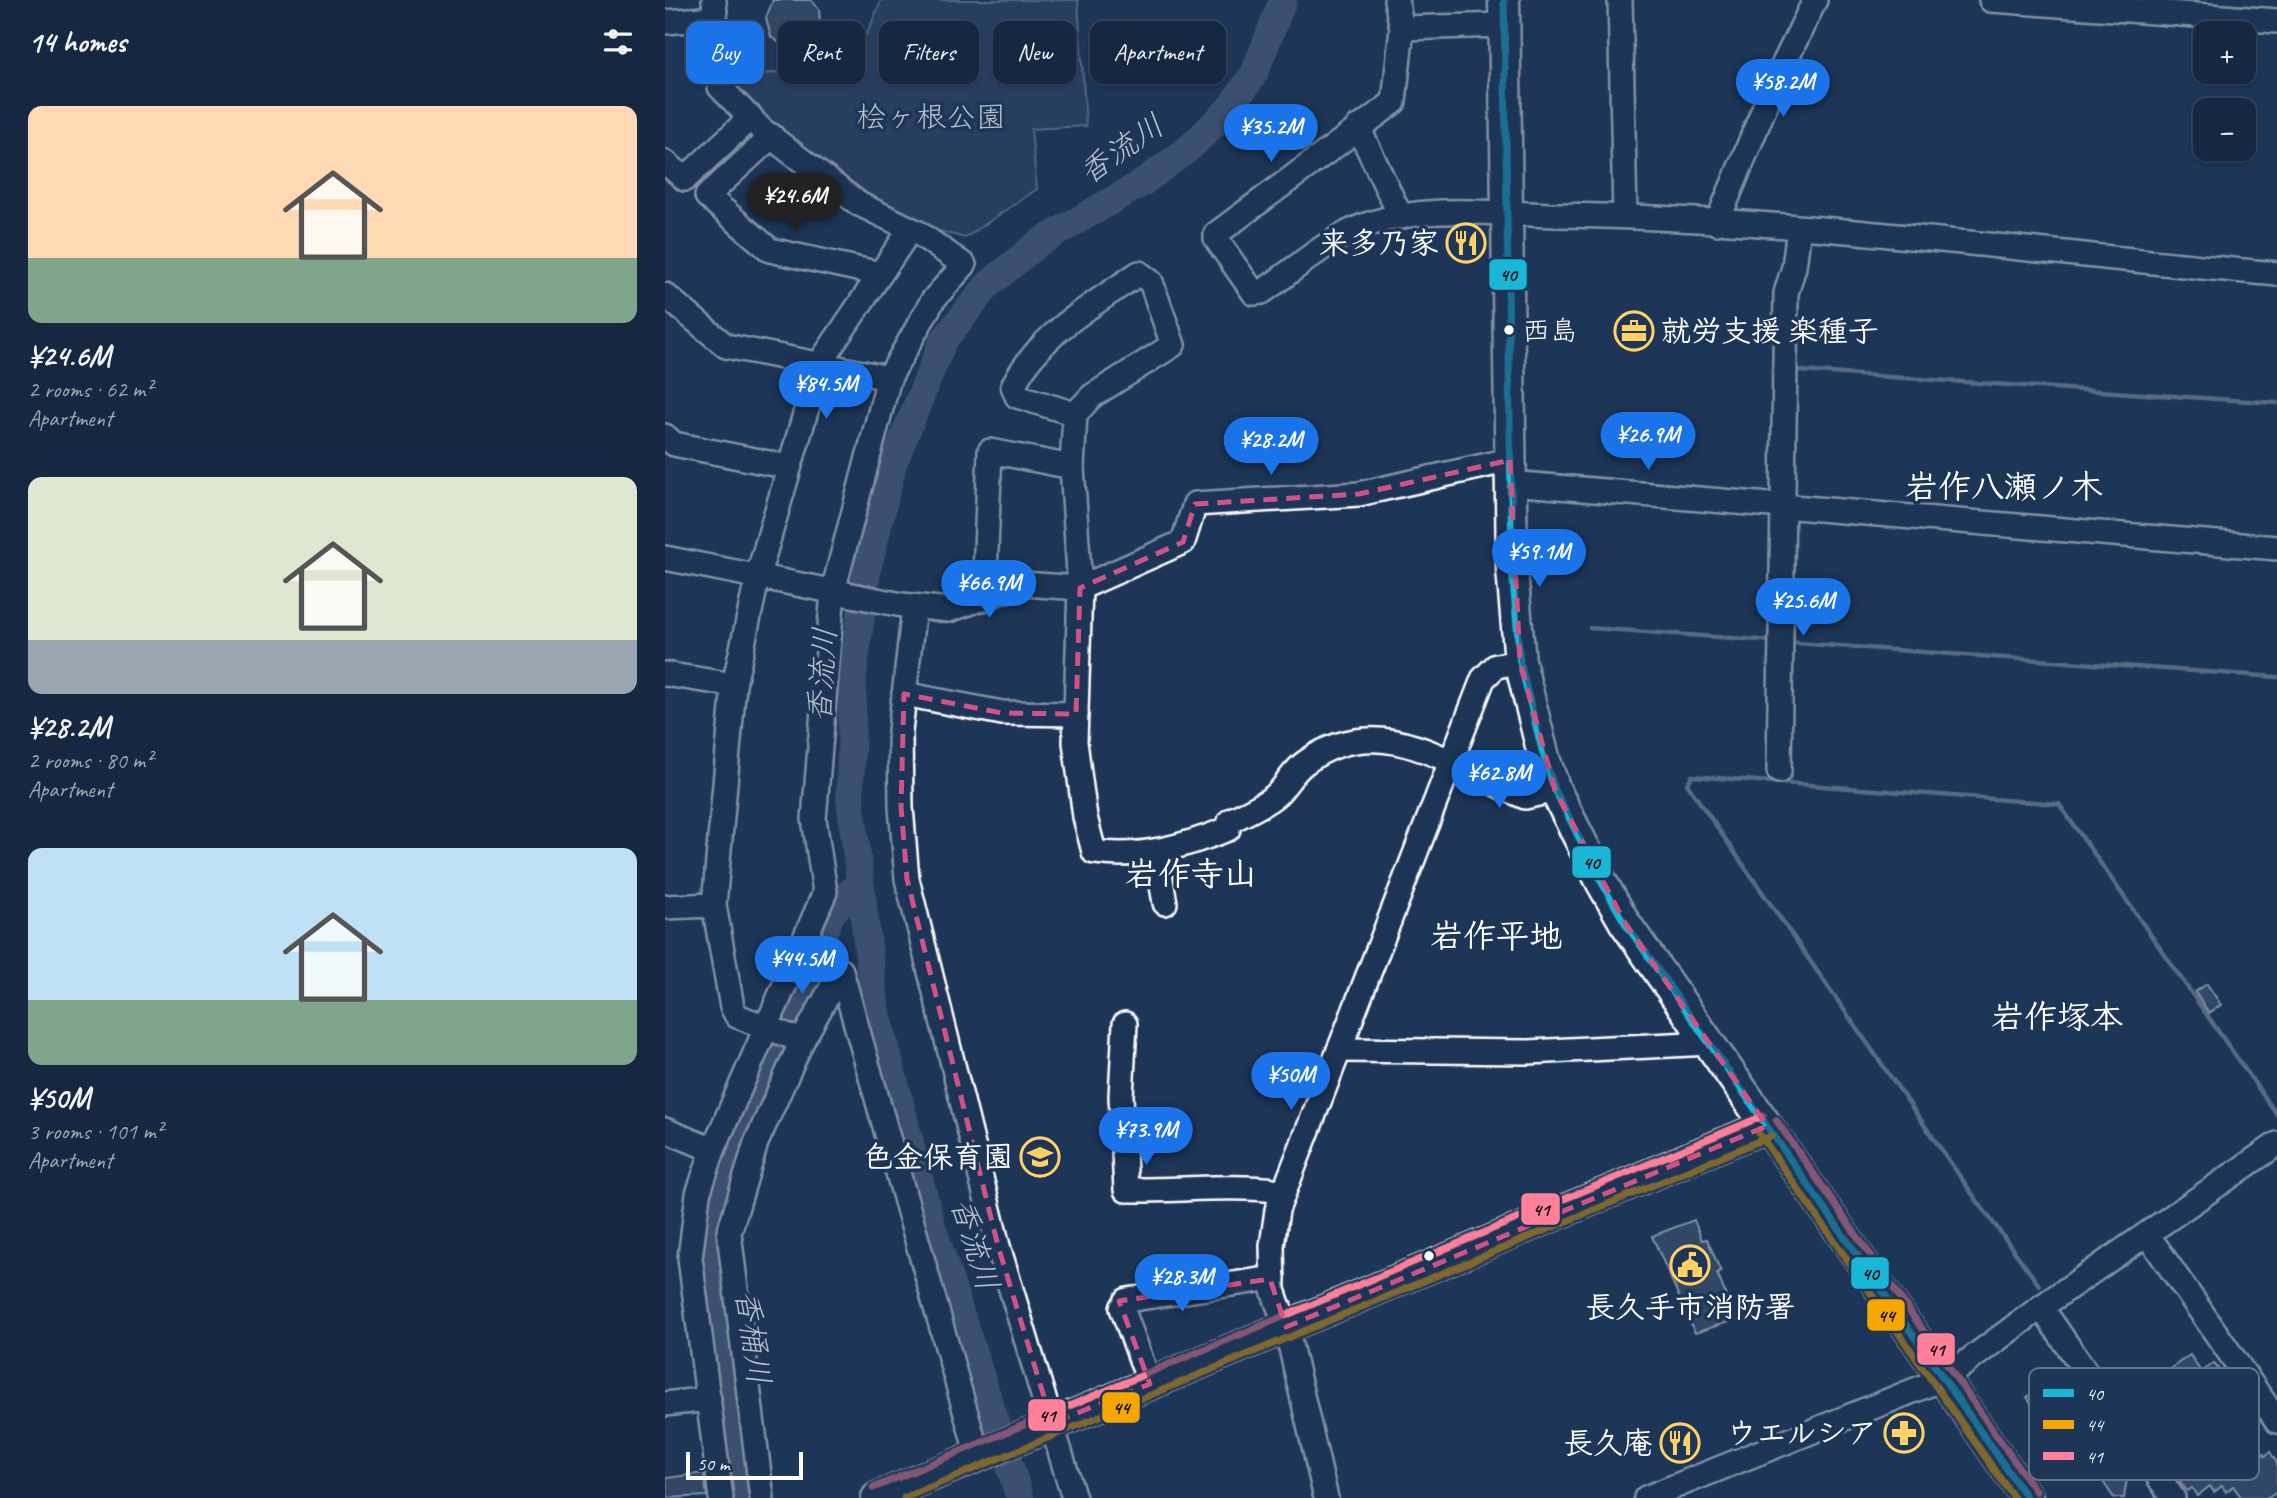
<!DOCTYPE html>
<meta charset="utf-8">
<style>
body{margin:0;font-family:Caveat,"Klee One",sans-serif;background:#1f3048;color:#f1f3f6;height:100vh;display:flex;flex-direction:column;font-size:26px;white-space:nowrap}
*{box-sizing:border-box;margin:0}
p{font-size:23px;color:#9ea6b1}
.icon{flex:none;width:38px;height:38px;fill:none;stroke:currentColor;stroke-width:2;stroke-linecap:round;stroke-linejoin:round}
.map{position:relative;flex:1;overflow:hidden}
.drawer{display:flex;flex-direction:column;background:#162841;width:665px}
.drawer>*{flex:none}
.guide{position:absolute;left:21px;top:21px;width:665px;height:63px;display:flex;gap:14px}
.buttons{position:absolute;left:1528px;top:21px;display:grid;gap:14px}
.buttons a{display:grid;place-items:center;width:63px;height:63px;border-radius:14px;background:#162841;box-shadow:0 2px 5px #0004,0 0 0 2px #35445a;font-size:35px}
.scale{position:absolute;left:21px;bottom:18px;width:117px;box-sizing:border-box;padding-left:7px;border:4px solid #fff;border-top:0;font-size:19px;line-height:24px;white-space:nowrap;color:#fff;-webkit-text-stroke:5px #1d3557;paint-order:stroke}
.price{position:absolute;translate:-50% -60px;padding:0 16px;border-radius:24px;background:#1a73e8;color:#fff;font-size:23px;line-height:46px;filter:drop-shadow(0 2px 4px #0008)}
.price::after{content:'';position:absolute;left:50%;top:42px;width:21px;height:16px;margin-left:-10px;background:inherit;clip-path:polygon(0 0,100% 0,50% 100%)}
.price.active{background:#222;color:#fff}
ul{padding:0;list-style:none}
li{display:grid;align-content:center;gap:14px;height:371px;padding:0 28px}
li span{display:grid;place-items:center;height:217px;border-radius:14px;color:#555}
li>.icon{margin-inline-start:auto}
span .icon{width:126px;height:126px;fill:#fffc;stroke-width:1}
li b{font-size:30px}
h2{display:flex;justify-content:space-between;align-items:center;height:84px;padding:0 28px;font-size:30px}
.tag{padding:0 24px;border-radius:14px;background:#162841;box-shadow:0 2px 5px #0004,0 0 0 2px #35445a;font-size:24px;line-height:63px}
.tag.active{background:#1a73e8;color:#fff}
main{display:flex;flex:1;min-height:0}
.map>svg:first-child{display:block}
.green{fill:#364b69;stroke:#9aa5b4;stroke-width:2}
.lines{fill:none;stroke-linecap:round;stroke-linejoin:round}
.stream{stroke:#a0aab8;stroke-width:4.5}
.river{stroke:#617289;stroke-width:28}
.building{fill:#4a5d79;stroke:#fff;stroke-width:2}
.minor-casing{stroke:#fff;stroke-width:28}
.major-casing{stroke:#fff;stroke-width:35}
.minor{stroke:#1d3557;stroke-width:23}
.major{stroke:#1d3557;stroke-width:30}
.bus-1-casing{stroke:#1d3557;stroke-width:12}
.bus-2-casing{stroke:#1d3557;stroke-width:12}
.bus-3-casing{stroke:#1d3557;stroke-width:12}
.bus-1{stroke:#1ab6d8;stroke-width:7}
.bus-2{stroke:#f7a600;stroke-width:7}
.bus-3{stroke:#ff8098;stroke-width:7}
.marked{fill:none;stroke:#d15284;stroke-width:5;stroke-dasharray:14 9;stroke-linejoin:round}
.bus-dot{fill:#fff;stroke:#1d3557;stroke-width:2.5}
.labels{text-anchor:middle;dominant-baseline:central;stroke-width:7;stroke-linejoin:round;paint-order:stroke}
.bus-label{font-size:28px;fill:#fff;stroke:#1d3557;text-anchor:start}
.park-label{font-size:30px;fill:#b9c0ca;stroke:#1d3557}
.poi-label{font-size:30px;font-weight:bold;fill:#fff;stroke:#1d3557;text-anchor:end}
.water-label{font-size:32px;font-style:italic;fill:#b8c0ca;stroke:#1d3557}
.quarter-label{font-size:33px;font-weight:bold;fill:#fff;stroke:#1d3557}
.key{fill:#1d3557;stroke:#617289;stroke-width:2}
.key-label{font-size:19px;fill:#fff}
.line-badge{stroke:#1d3557;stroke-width:2.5}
.pale-badge-label{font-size:19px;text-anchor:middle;font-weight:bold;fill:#111}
</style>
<main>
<section class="drawer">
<h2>14 homes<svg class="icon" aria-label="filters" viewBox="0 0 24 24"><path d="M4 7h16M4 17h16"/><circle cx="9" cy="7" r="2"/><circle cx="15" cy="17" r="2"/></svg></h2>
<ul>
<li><span style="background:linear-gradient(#ffd9b3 70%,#7fa58c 0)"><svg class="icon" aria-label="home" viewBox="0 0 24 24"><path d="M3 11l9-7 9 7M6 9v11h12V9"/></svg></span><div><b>¥24.6M</b><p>2 rooms · 62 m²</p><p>Apartment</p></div></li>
<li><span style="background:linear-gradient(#dfe7d0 75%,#9aa5b1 0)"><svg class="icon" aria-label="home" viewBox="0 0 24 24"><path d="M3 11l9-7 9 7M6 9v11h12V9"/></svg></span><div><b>¥28.2M</b><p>2 rooms · 80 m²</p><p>Apartment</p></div></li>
<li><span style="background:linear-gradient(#bfe0f5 70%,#7fa58c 0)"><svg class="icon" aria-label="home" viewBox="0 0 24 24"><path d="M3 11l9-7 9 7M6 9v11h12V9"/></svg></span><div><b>¥50M</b><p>3 rooms · 101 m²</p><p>Apartment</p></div></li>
</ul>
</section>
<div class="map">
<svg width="1612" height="1498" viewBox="0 0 1612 1498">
<rect width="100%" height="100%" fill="#1d3557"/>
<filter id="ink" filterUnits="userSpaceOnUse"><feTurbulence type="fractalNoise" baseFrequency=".0143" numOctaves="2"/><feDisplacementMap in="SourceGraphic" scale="14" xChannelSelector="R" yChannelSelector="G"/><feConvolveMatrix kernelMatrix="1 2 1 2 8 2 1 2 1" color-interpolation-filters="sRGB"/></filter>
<g filter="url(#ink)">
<!-- green -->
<path class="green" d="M216,0h197l8,126 -55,3 6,60 -72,49 -58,-16 -173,-124 -3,-20 72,-9 15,10c36,-12 51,-46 63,-79z"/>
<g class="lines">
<!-- stream -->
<g class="stream">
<polyline points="1135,371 1612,403"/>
<polyline points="925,628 1108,641"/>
<polyline points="1131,643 1612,677"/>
<polyline points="1374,1285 1310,1198 1022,784 1027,776 1394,804 1612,1115"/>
</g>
<!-- river -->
<g class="river">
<polyline points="78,1498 45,1300 45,1237 54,1169 103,1065 166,914 194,883"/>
<polyline points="355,1498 264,1217 210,1006 185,797 188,675 202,570 228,464 278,341 323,285 372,244 477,183 522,150 544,129 564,109 589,74 618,0"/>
</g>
</g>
<!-- building -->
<g class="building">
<polygon points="108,0 146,0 154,9 155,23 150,37 135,47 121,47 106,37 101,18"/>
<polygon points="1542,984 1556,1005 1544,1013 1530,992"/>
<polygon points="1029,1220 1037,1240 1042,1239 1056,1272 1052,1273 1069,1315 1069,1320 1030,1333 987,1236"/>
<polygon points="1525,1355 1536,1372 1549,1363 1567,1389 1557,1396 1600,1456 1605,1452 1612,1463 1612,1492 1603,1498 1577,1498 1568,1486 1561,1492 1557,1486 1549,1492 1545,1486 1532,1496 1527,1488 1522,1491 1500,1462 1513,1453 1509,1446 1524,1436 1513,1420 1486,1413 1477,1419 1463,1398"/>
<polygon points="1395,1376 1422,1418 1431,1412 1472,1471 1462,1478 1459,1498 1449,1498 1398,1422 1394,1424 1385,1409 1378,1413 1375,1408 1371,1411 1362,1397"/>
<polygon points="39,1473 42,1496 3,1498 1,1478"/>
</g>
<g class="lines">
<!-- minor casing -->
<g class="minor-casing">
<g id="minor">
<polyline points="49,0 55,87 97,130 194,204 252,232 299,265 268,300 224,378 168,591 149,819 160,892 48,1150 33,1194 25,1258 56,1498"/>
<path d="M731,0l6,28 -8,74 -178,132v5l38,54 8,-1c31,-21 72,-58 107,-68 61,-20 126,-10 189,-9 240,3 480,38 719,59"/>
<polyline points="955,0 960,215"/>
<polyline points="1326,0 1612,21"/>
<polyline points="0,22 50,18"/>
<polyline points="737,28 840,25"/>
<polyline points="693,127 736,217"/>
<polyline points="107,136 42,196 105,250 215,274"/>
<polyline points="0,162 20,179 86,117"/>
<polyline points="1052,223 1110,82 1150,0"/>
<polyline points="0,295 61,346 224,378"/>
<polyline points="0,436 9,444 124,467"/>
<path d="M407,467l3,-53 17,-18 81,-51 -22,-63 -12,-9c-47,33 -99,60 -126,113l4,10 58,18"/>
<polyline points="846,483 1612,548"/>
<polyline points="0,558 237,605 284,610 358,584 415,588 518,542 530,504 694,494 845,460"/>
<path d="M319,599l6,-148 82,16 8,121 -5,154 10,75 9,35c47,7 91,-6 134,-23l2,-8c15,-8 35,-16 47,-27 10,-10 17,-24 29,-32 75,-55 147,5 219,35l30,-7"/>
<polyline points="249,607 235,731 236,807 242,879 333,1246 409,1498"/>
<polyline points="0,674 69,685"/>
<polyline points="239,694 337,713 411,714"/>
<polyline points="1114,771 1121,293 1129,267 1134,228"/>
<polyline points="491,851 500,903"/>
<polyline points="0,907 49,905"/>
<polyline points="176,971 313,1456"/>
<path d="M460,1024l-4,72 5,94c53,1 104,-6 157,1"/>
<polyline points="137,1041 72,1016 67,1007 49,905 69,685 93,575 155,363 245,230"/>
<polyline points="674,1050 863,1052 1046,1043"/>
<polyline points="0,1130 48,1150"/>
<polyline points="1482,1234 1612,1421"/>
<polyline points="1376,1307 1508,1498"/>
<polyline points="485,1384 457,1308 462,1300 608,1278"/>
<polyline points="0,1404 44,1399"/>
<polyline points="97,1498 64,1233 91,1143 137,1041 176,971"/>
<polyline points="661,1498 621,1327 608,1290 607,1246 612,1210 818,679 831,666 855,662"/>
<polyline points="981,1498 1280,1378 1376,1307 1612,1144"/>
</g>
</g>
<!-- major casing -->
<g class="major-casing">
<g id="major">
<polyline points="839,0 847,569 855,662 879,758 890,790 937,883 960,923 1362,1498"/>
<polyline points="212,1498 1102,1126"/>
</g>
</g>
<!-- minor -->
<use href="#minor" class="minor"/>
<!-- major -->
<use href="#major" class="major"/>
<!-- bus-1 casing -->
<g class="bus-1-casing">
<polyline id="bus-1" points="839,0 847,569 855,662 879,758 890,790 937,883 960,923 1362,1498"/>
</g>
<!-- bus-2 casing -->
<g class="bus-2-casing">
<g id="bus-2">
<polyline points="1093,1132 1349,1498"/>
<polyline points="239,1498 1106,1136"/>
</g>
</g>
<!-- bus-3 casing -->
<g class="bus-3-casing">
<g id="bus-3">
<polyline points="1111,1120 1371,1492"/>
<polyline points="208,1488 1098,1116"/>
</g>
</g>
<!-- bus-1 -->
<use href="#bus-1" class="bus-1"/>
<!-- bus-2 -->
<use href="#bus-2" class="bus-2"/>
<!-- bus-3 -->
<use href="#bus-3" class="bus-3"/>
</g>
</g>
<!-- marked area -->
<path d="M0 0H1612V1498H0ZM845,460l10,202 35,128 70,133 142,203 -481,201 -16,-48 -151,22 31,83 -98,39 -54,-177 -91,-367 -6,-72 3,-113 98,19 74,1 4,-126 103,-46 12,-38 164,-10z" fill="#1d3557" fill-opacity=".55" fill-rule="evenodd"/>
<path class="marked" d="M845,460l10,202 35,128 70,133 142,203 -481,201 -16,-48 -151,22 31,83 -98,39 -54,-177 -91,-367 -6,-72 3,-113 98,19 74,1 4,-126 103,-46 12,-38 164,-10z"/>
<!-- icons -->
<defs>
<g id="restaurant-ring" transform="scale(2.0125)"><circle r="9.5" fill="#1d3557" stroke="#ffd166" stroke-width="1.5"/><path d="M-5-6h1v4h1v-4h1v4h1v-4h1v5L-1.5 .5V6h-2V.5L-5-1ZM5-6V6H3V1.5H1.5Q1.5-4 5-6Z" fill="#ffd166"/></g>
<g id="office-ring" transform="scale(2.0125)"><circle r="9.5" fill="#1d3557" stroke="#ffd166" stroke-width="1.5"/><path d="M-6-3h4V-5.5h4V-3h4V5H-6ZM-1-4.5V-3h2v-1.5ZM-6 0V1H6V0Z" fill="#ffd166"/></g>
<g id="school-ring" transform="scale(2.0125)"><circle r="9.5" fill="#1d3557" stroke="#ffd166" stroke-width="1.5"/><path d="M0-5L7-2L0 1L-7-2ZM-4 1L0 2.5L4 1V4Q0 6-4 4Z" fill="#ffd166"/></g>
<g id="civic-ring" transform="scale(2.0125)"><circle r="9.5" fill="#1d3557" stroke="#ffd166" stroke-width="1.5"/><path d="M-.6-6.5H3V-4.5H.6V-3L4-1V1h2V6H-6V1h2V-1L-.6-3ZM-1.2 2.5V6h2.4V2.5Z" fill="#ffd166"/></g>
<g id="pharmacy-ring" transform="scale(2.0125)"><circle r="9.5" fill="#1d3557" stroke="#ffd166" stroke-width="1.5"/><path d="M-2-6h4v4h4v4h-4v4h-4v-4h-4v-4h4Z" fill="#ffd166"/></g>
</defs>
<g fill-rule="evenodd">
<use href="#restaurant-ring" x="801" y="243"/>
<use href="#office-ring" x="969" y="331"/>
<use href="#school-ring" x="375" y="1157"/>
<use href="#civic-ring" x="1025" y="1265"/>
<use href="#pharmacy-ring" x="1239" y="1433"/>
<use href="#restaurant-ring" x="1015" y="1443"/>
</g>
<!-- markers -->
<g class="bus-dot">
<circle cx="844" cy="330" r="6"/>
<circle cx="764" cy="1256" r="6"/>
</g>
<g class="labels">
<!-- bus labels -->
<g class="bus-label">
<text x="857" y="330">西島</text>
</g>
<!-- park labels -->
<g class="park-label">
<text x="266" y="117">桧ヶ根公園</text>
</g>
<!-- poi labels -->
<g class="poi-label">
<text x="774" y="243">来多乃家</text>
<text x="996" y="331" text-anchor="start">就労支援 楽種子</text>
<text x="348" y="1157">色金保育園</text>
<text x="1025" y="1307" text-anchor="middle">長久手市消防署</text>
<text x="1212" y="1433">ウエルシア</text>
<text x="988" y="1443">長久庵</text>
</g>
<!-- water labels -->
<g class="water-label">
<text transform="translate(456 149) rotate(-35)">香流川</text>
<text transform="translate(157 675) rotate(-86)">香流川</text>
<text transform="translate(310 1244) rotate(73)">香流川</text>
<text transform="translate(88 1337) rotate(82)">香桶川</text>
</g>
<!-- quarter labels -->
<g class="quarter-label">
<text x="1339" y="487">岩作八瀬ノ木</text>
<text x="526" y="874">岩作寺山</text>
<text x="831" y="936">岩作平地</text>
<text x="1392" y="1017">岩作塚本</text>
</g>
</g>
<!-- legend -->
<rect x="1364" y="1368" width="230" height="112" rx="10" class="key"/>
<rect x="1378" y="1389" width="31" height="8" fill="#1ab6d8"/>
<rect x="1378" y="1420" width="31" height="9" fill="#f7a600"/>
<rect x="1378" y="1452" width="31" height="8" fill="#ff8098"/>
<g class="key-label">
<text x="1421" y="1400">40</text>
<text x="1421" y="1431">44</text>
<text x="1421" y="1463">41</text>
</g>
<g class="line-badge">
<rect x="823" y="258" width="40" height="33" rx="7" fill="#1ab6d8"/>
<rect x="906" y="845" width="41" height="34" rx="7" fill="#1ab6d8"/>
<rect x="855" y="1192" width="41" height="34" rx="7" fill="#ff8098"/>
<rect x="1185" y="1256" width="40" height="34" rx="7" fill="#1ab6d8"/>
<rect x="1201" y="1298" width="40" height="34" rx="7" fill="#f7a600"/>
<rect x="1251" y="1332" width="40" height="34" rx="7" fill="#ff8098"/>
<rect x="436" y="1391" width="40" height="33" rx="7" fill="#f7a600"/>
<rect x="362" y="1398" width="40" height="34" rx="7" fill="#ff8098"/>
</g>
<g class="pale-badge-label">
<text x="843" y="281">40</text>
<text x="926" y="869">40</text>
<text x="876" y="1216">41</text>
<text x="1205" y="1280">40</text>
<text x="1221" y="1322">44</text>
<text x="1271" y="1356">41</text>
<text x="456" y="1414">44</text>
<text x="382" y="1422">41</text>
</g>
</svg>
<div class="buttons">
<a>+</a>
<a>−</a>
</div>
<div class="scale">50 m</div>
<b class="price" style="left:1118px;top:119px">¥58.2M</b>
<b class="price" style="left:606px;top:164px">¥35.2M</b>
<b class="price active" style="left:130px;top:233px">¥24.6M</b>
<b class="price" style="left:161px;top:421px">¥84.5M</b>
<b class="price" style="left:983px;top:472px">¥26.9M</b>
<b class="price" style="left:606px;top:477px">¥28.2M</b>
<b class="price" style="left:874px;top:589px">¥59.1M</b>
<b class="price" style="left:324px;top:620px">¥66.9M</b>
<b class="price" style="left:1138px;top:638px">¥25.6M</b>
<b class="price" style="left:834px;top:810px">¥62.8M</b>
<b class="price" style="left:137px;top:996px">¥44.5M</b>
<b class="price" style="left:626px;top:1112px">¥50M</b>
<b class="price" style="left:481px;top:1167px">¥73.9M</b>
<b class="price" style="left:517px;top:1314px">¥28.3M</b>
<div class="guide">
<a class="tag active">Buy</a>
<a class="tag">Rent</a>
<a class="tag">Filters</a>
<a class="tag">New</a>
<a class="tag">Apartment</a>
</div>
</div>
</main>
